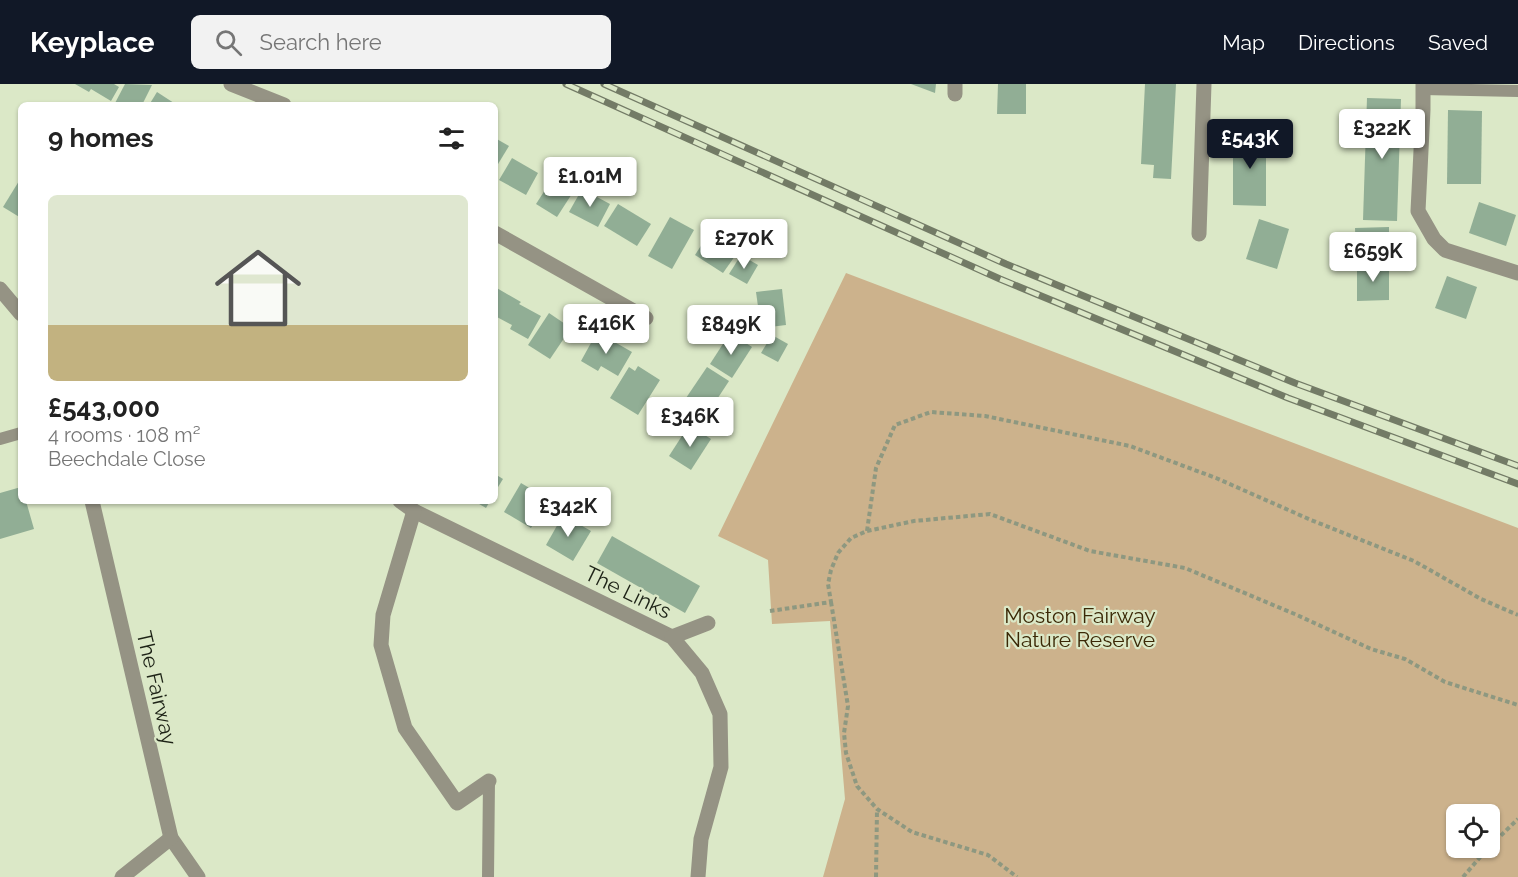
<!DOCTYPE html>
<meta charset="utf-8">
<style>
body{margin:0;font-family:Raleway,sans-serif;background:#f2f2f2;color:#222;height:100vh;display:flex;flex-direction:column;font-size:22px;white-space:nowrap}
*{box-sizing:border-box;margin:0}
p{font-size:20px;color:#767676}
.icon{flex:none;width:33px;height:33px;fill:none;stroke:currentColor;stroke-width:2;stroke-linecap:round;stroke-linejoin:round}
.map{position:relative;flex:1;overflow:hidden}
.panel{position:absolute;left:18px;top:18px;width:480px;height:402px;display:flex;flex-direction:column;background:#fff;border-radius:9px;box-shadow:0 2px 4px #0004}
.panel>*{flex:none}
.buttons{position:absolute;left:1446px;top:720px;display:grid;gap:12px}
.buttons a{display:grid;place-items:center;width:54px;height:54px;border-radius:9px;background:#fff;box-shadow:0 2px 4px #0004;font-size:30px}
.price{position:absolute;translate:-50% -51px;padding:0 14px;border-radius:6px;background:#fff;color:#222;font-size:20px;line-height:39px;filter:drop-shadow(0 2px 3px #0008)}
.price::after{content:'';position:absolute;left:50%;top:36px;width:18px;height:14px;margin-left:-9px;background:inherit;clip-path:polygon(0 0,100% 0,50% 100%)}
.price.on{background:#111827;color:#fff}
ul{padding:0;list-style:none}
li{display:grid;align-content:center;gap:12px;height:318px;padding:0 30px}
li+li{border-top:2px solid #e0e0e0}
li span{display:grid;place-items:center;height:186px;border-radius:9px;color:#555}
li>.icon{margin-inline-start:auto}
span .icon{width:108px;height:108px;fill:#fffc;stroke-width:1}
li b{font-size:26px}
h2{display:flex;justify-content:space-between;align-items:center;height:72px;padding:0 30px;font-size:26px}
header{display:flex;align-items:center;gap:36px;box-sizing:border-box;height:84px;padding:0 30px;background:#111827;color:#fff}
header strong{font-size:28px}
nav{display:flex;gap:33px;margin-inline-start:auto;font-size:21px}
.search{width:420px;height:54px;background:#f2f2f2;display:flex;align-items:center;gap:15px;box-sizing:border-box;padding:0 21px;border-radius:9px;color:#767676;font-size:22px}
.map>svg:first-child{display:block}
.green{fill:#ccb28c;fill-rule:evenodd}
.building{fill:#91ae95}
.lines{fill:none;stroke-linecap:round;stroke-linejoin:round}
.path{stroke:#8e9880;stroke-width:4;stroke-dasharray:4.5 3;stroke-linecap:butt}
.service{stroke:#959384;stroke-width:12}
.minor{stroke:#959384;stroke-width:15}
.rail-casing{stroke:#737b66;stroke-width:7}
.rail{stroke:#dbe8c7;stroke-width:4.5;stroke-dasharray:14;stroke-linecap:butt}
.labels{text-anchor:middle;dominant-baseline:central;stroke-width:4.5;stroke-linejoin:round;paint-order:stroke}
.street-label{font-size:21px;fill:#1d2216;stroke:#dbe8c7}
.park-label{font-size:21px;fill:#3b2806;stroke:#dbe8c7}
</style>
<header>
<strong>Keyplace</strong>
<div class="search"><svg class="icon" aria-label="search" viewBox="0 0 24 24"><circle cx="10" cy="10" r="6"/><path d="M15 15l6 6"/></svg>Search here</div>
<nav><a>Map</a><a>Directions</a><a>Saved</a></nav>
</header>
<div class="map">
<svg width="1518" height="793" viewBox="0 0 1518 793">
<rect width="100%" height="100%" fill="#dbe8c7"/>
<!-- green -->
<path class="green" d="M846,189l672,255v349h-695l22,-78 -15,-178 -58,3 -4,-64 -50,-24zM1490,730v34h-34v-34z"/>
<!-- building -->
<g class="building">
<polygon points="75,0 114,0 119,3 111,17 91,5 89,8"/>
<polygon points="125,0 152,1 142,21 114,21"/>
<polygon points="911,0 936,0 935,9"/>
<polygon points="998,0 1026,0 1026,30 997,30"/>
<polygon points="1145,0 1176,0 1171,95 1153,94 1154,81 1141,80"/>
<polygon points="157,8 177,21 149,21"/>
<polygon points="1367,14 1401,15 1397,137 1363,136"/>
<polygon points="1448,26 1482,27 1481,100 1447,100"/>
<polygon points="1233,49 1266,50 1266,122 1233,121"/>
<polygon points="495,54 509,62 495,85"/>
<polygon points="512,74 538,89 526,111 499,96"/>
<polygon points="565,75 586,88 557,133 536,120"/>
<polygon points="19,97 21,98 21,134 3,123"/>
<polygon points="582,105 610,120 598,143 569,128"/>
<polygon points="1479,118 1516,131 1506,162 1469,149"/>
<polygon points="618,120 651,140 637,162 604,142"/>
<polygon points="670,133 694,146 672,185 648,172"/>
<polygon points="1259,135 1289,145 1277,185 1246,175"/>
<polygon points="1389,143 1389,176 1356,176 1355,144"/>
<polygon points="706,154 735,172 723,189 695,171"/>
<polygon points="741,171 758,181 747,200 729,190"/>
<polygon points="1357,182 1389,182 1389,216 1357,217"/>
<polygon points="1447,192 1477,203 1466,235 1435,224"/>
<polygon points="495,203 521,218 519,220 541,232 528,255 510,245 512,241 495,232"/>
<polygon points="782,205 786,241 761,244 756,208"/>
<polygon points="549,229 571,244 550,275 528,261"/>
<polygon points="597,248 632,268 618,292 601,282 598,287 581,277"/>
<polygon points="730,249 752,263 732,294 710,280"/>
<polygon points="772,251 788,260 778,278 761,269"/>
<polygon points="638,282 660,296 638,331 610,314 629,283 635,287"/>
<polygon points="707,283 729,297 708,329 686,314"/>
<polygon points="689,341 711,355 691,386 669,372"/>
<polygon points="495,390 503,395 495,408"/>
<polygon points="521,399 548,415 531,444 504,428"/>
<polygon points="21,403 21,417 26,417 34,445 0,455 0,409"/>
<polygon points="474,417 490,417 486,424"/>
<polygon points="563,431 591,447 573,477 546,461"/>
<polygon points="612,452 700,502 685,529 597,479"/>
</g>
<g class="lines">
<!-- path -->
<g class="path">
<polyline points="867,447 876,384 895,341 931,328 985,332 1130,362 1216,394 1311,436 1414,477 1481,515 1518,531"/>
<polyline points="831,518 848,622 844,649 846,669 857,702 877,725 912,748 988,771 1017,793"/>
<polyline points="770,527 831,518 828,500 831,486 838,469 851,454 867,447 914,437 990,430 1090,467 1185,484 1297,531 1371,565 1405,575 1445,598 1518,621"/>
<polyline points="1490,762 1518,735"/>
<polyline points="876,793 877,726"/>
<polyline points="1463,793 1488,764"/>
</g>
<!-- service -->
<g class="service">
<polyline points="1423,5 1518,7"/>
<polyline points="0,355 21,349"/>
<polyline points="488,793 489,697"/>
</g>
<!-- minor -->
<g class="minor">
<polyline points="231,0 284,21"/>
<polyline points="1423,0 1423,26 1418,127 1434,155 1445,166 1518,189"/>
<polyline points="955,10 955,0"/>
<polyline points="495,149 646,234"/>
<polyline points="1199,150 1204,0"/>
<polyline points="0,205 21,230"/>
<polyline points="92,417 171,754 198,793"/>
<polyline points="400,417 414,427 672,553 702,589 720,630 721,683 701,755 698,793"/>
<polyline points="414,427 383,531 381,561 405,644 457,719 489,697"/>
<polyline points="672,553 708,539"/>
<polyline points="122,793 171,754"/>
</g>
<!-- rail casing -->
<g class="rail-casing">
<g id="rail">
<polyline points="566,0 1000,195 1288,314 1518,400"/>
<polyline points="604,0 1006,180 1295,299 1518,382"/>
</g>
</g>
<!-- rail -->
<use href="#rail" class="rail"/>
</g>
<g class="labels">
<!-- street labels -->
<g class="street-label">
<text transform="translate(628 508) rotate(26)">The Links</text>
<text transform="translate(157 604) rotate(77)">The Fairway</text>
</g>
<!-- park labels -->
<g class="park-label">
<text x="1080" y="531">Moston Fairway<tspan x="1080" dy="24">Nature Reserve</tspan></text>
</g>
</g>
</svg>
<div class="buttons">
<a><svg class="icon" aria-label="locate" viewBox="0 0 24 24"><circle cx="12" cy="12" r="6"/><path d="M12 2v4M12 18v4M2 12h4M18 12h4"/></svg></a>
</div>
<b class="price" style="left:1382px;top:76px">£322K</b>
<b class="price on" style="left:1250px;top:86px">£543K</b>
<b class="price" style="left:590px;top:124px">£1.01M</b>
<b class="price" style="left:744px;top:186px">£270K</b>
<b class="price" style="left:1373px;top:199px">£659K</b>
<b class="price" style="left:606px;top:271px">£416K</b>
<b class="price" style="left:731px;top:272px">£849K</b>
<b class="price" style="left:690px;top:364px">£346K</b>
<b class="price" style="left:568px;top:454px">£342K</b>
<section class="panel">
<h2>9 homes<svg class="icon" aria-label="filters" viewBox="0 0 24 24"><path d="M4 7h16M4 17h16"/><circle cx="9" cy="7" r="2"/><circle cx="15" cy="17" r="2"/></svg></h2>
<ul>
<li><span style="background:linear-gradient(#dfe7d0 70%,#c2b280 0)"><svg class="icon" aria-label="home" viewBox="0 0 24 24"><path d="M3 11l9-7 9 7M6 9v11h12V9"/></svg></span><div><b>£543,000</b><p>4 rooms · 108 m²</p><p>Beechdale Close</p></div></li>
</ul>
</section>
</div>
